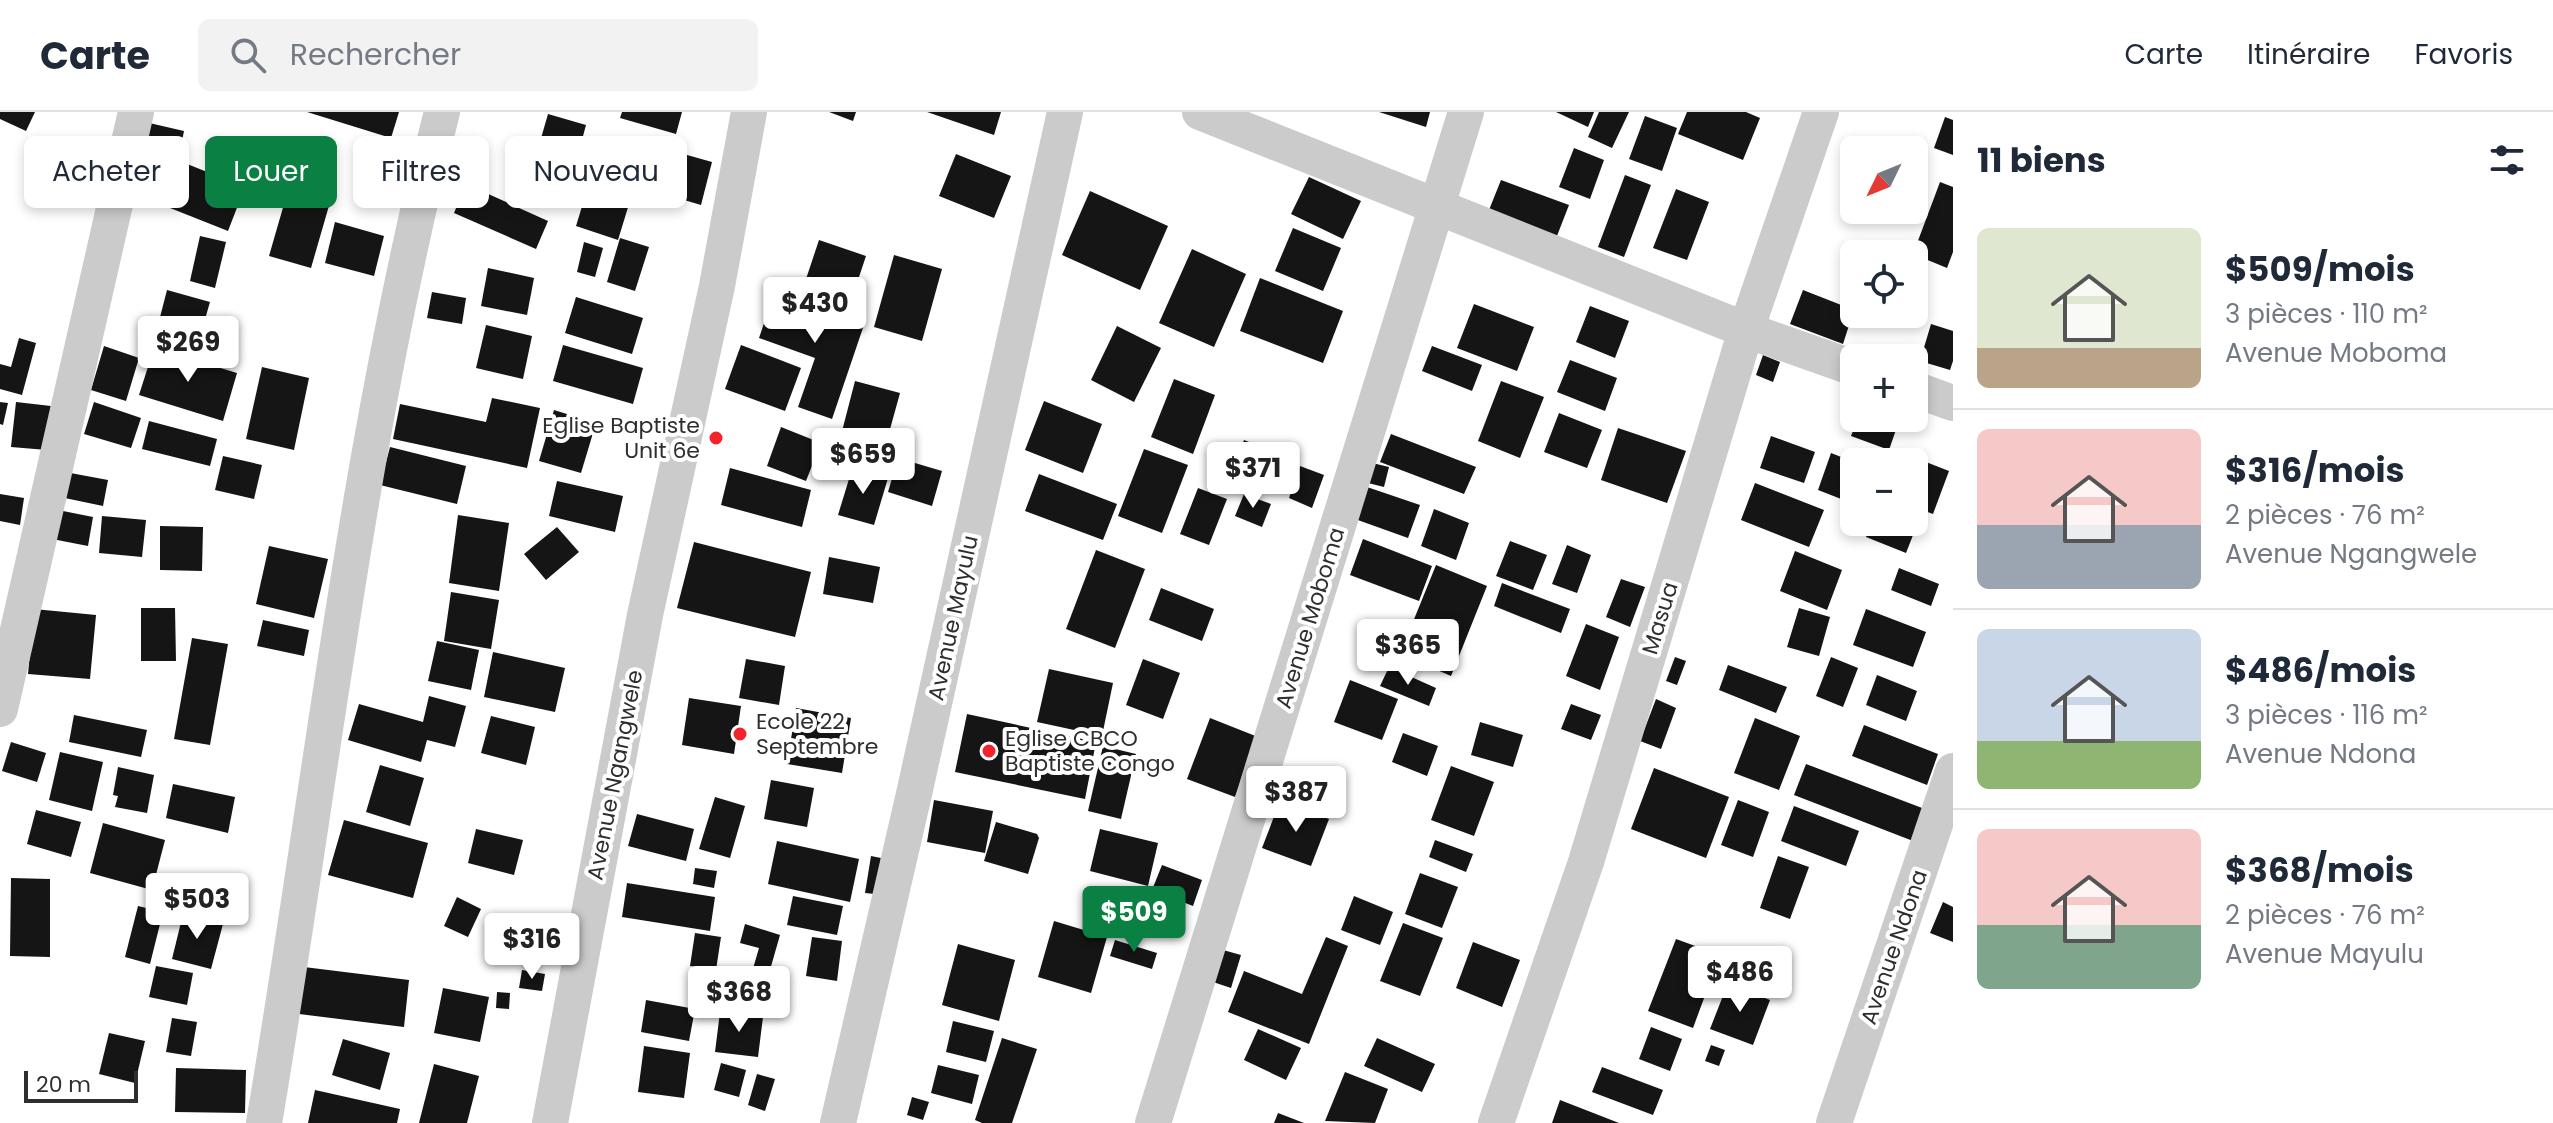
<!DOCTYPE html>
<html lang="fr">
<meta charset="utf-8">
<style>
body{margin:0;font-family:Poppins,sans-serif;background:#f2f2f3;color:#1f2937;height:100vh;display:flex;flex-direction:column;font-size:30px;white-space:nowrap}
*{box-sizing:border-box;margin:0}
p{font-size:26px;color:#747a83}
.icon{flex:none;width:44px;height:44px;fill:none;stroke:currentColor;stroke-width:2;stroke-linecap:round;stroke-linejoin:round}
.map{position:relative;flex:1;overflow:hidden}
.panel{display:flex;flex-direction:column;background:#fff;width:600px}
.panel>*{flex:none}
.hud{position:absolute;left:24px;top:24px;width:760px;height:72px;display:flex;gap:16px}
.needle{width:52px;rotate:227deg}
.controls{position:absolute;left:1840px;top:24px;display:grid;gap:16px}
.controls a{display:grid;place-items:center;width:88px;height:88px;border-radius:12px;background:#fff;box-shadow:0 4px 12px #0003;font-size:40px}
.scale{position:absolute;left:24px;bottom:20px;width:114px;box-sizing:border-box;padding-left:8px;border:4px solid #2e2e2e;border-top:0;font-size:22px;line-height:28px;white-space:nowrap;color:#2e2e2e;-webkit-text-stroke:6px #fff;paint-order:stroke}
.price{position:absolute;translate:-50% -68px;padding:0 18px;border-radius:8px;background:#fff;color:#222;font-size:26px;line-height:52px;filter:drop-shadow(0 2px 4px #0008)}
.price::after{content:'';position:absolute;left:50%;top:48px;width:24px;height:18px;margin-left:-12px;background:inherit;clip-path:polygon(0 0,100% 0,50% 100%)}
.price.active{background:#0b8043;color:#fff}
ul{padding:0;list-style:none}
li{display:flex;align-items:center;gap:24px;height:200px;padding:0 24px}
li+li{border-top:2px solid #e0e1e3}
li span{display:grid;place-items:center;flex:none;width:224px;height:160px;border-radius:12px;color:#555}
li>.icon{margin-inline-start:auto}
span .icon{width:96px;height:96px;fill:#fffc;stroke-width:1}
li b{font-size:34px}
h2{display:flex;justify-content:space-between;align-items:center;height:96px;padding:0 24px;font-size:34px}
.tag{padding:0 28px;border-radius:12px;background:#fff;box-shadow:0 4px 12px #0003;font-size:28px;line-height:72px}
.tag.active{background:#0b8043;color:#fff}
header{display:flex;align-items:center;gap:48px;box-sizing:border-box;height:112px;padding:0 40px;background:#fff;border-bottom:2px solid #e0e1e3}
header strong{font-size:38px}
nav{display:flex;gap:44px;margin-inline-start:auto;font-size:28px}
.search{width:560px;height:72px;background:#f2f2f3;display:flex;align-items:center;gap:20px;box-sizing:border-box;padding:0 28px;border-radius:12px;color:#747a83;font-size:30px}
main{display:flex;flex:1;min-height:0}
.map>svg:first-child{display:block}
.building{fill:#151515}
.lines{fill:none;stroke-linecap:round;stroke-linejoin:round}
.minor{stroke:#cbcbcb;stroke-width:36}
.poi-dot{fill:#f2232b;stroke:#fff;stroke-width:3}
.labels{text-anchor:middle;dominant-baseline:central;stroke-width:8;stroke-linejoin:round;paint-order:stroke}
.poi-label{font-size:22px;fill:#2e2e2e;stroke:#fff;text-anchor:start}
.street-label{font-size:22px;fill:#2e2e2e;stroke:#fff}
</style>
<header>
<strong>Carte</strong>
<div class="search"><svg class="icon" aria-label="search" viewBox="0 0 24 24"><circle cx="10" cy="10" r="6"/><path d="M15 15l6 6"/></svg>Rechercher</div>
<nav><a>Carte</a><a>Itinéraire</a><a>Favoris</a></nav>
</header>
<main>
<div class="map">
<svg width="1953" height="1011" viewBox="0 0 1953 1011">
<rect width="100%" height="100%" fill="#fff"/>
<!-- building -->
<g class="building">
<polygon points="0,0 35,0 26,19 0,7"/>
<polygon points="307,0 399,0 391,26"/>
<polygon points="622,0 682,0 676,22 620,6"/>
<polygon points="829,0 856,0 853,9"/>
<polygon points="927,0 1001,0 994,23"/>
<polygon points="1379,0 1430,0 1426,15"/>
<polygon points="1556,0 1594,0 1588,15"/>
<polygon points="1599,0 1629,0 1612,36 1588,25"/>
<polygon points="1687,0 1746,0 1760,6 1743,48 1678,22"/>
<polygon points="548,2 586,13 572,65 533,54"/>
<polygon points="1645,4 1677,16 1662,59 1629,47"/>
<polygon points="1945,5 1953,8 1953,43 1934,36"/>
<polygon points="145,10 184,19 180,39 141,30"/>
<polygon points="630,27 712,50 701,93 620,69"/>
<polygon points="45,31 91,52 73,93 26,71"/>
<polygon points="1574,36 1604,48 1590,87 1559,75"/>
<polygon points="956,42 1011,64 994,106 939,84"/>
<polygon points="177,48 245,75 228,119 160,92"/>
<polygon points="295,54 337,66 311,156 269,144"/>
<polygon points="1625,63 1651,73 1624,145 1598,135"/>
<polygon points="591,65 633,79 618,128 576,114"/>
<polygon points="1309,65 1361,89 1343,127 1291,102"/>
<polygon points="1501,68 1569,93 1555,129 1487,103"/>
<polygon points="1940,70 1953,75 1953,140 1947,156 1913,142"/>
<polygon points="466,72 548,109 536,137 454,101"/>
<polygon points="1676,77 1709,90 1687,148 1653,136"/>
<polygon points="1090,79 1168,114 1140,178 1062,143"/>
<polygon points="335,110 384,124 374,164 325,151"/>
<polygon points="1293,116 1341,136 1323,179 1275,159"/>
<polygon points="200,124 226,130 215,176 190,169"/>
<polygon points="620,126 649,135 635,179 607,170"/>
<polygon points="819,128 866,144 850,192 803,176"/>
<polygon points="584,130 603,136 595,165 577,160"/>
<polygon points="1192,137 1246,162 1214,235 1159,211"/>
<polygon points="894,143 942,157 922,229 874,215"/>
<polygon points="488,156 534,166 527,203 481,194"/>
<polygon points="1260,166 1343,199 1323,251 1240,219"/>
<polygon points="776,176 866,207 832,307 798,295 815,246 759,226"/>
<polygon points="167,178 210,190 201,221 159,209"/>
<polygon points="1803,178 1854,198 1843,232 1790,212"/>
<polygon points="432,180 466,186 462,212 427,206"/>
<polygon points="576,185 643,206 632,242 565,221"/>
<polygon points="1474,192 1534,215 1517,259 1457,236"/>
<polygon points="1590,194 1629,209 1615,246 1576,230"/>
<polygon points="1931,212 1953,219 1953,249 1950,258 1920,249"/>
<polygon points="486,213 532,224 523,267 476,256"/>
<polygon points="1117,214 1161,236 1134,290 1091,268"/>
<polygon points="19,226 36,231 22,283 0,277 0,252 11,255"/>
<polygon points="563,233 643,256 633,292 553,269"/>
<polygon points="741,233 801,256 785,299 725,277"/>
<polygon points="104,234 139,246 126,289 91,278"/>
<polygon points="1432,234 1482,253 1472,279 1422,259"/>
<polygon points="154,236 237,261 223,309 139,283"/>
<polygon points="1763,243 1780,250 1773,270 1756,263"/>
<polygon points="1570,248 1617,266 1605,299 1557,280"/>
<polygon points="262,255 309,266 294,338 246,327"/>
<polygon points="1174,267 1215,283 1193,342 1151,325"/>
<polygon points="855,269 900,281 884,339 840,327"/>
<polygon points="1501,269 1544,285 1520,346 1478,329"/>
<polygon points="492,286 540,296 527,356 393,327 400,292 486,310"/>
<polygon points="1044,289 1102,312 1083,361 1025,338"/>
<polygon points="0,290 8,291 3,313 0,312"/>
<polygon points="16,290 51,294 47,338 11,335"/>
<polygon points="94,290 141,306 131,336 84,322"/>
<polygon points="554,298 596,311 581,361 539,349"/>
<polygon points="1559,301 1602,318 1587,356 1544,340"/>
<polygon points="1858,306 1900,306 1889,338 1851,324"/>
<polygon points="149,309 217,327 210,354 142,337"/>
<polygon points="781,315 821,331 806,369 767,354"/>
<polygon points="1618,316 1686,339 1667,391 1601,368"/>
<polygon points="1391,322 1476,355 1464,382 1380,350"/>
<polygon points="1771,324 1815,340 1804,371 1760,356"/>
<polygon points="1244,328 1286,345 1276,370 1234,355"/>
<polygon points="390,335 466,354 457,392 380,373"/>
<polygon points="1144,337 1188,353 1162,421 1118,404"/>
<polygon points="1831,341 1854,350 1854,392 1818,378"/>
<polygon points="1908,343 1949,359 1933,402 1914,395 1914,350 1905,350"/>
<polygon points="223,344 262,353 254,387 215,378"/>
<polygon points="898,346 942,359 932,394 888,380"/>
<polygon points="1364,349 1389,355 1384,375 1360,369"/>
<polygon points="853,354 888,366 874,413 838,403"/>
<polygon points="1300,354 1324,363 1312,396 1289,386"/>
<polygon points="730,356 811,378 802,415 721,393"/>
<polygon points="65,360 108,368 103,394 60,385"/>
<polygon points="1039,362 1117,392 1103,428 1025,399"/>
<polygon points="557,369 623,384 615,420 549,404"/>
<polygon points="1755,371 1824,398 1809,435 1741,408"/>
<polygon points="1367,375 1420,393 1408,426 1355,407"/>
<polygon points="1198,376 1227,387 1209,433 1180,422"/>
<polygon points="0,382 24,386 20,413 0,409"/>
<polygon points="1244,382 1271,392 1262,415 1235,404"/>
<polygon points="1434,397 1469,411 1456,448 1421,434"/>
<polygon points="58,398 93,405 88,434 52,427"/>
<polygon points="458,403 509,411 499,479 449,471"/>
<polygon points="102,404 146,408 142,445 99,441"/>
<polygon points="1872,410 1894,410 1915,418 1906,441 1866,425"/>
<polygon points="160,414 203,415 202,459 160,458"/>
<polygon points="557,415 579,440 546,468 524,442"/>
<polygon points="1363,427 1432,454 1419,489 1350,463"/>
<polygon points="1510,429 1547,443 1533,478 1496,464"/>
<polygon points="694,430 811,460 795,525 677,496"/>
<polygon points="1567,433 1591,443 1577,481 1552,472"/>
<polygon points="269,434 328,447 314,506 256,492"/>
<polygon points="1096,438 1145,457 1115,536 1066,517"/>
<polygon points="1795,439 1842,458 1827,498 1780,479"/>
<polygon points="829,445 880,455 873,491 823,482"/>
<polygon points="1436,453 1487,474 1451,564 1400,542"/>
<polygon points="1899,456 1939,472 1931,494 1891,478"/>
<polygon points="1621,467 1645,475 1630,515 1606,505"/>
<polygon points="1502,471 1570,497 1561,521 1494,494"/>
<polygon points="1161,476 1214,497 1202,529 1149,508"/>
<polygon points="451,480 499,488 491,537 444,529"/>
<polygon points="141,496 175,496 176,549 141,549"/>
<polygon points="1799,496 1830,505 1819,544 1787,535"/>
<polygon points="34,497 96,503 90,567 28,562"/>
<polygon points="1866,497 1926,520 1913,555 1853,533"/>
<polygon points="263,508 309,518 304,544 257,534"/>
<polygon points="1586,512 1619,525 1600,578 1566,564"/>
<polygon points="192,526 228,532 210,633 174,627"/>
<polygon points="437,529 479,538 471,578 428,569"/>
<polygon points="493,540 565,556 555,600 484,585"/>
<polygon points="1675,545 1686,549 1677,573 1666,569"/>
<polygon points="1831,545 1858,556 1843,595 1816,584"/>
<polygon points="746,547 785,554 779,593 739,586"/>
<polygon points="1143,547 1180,561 1163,607 1126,593"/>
<polygon points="1728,553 1787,575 1776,601 1719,578"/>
<polygon points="1389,555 1436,576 1429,594 1380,574"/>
<polygon points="1049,557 1113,571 1102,624 1037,610"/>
<polygon points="1877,563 1917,579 1906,609 1866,593"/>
<polygon points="1350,568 1398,587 1382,628 1334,610"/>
<polygon points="429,584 466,594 455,635 427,628 421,650 348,628 359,592 423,610"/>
<polygon points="689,586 741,594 734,642 682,633"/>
<polygon points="1656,587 1676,596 1661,637 1640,629"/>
<polygon points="1571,592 1601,603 1591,628 1561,617"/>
<polygon points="796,596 851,606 842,661 787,652"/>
<polygon points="967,602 1096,630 1085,687 955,660"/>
<polygon points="74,603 147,618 141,645 69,630"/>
<polygon points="491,604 535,615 526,653 481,641"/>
<polygon points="1210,606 1258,625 1235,685 1187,667"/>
<polygon points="1755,606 1800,624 1779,678 1734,661"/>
<polygon points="1480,610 1523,623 1513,655 1471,643"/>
<polygon points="1864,613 1938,642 1927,673 1852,644"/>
<polygon points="1403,621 1438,634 1427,664 1392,650"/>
<polygon points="11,630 46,641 37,670 2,659"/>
<polygon points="1103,634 1136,642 1121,707 1088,699"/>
<polygon points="60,640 103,650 92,699 49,688"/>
<polygon points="1806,652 1938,702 1926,734 1794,683"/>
<polygon points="380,653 424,666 410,714 366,700"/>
<polygon points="1451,654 1494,670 1474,724 1431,708"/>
<polygon points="118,655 154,663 147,701 115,695 118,684 113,683"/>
<polygon points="1654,656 1729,685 1706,746 1631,717"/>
<polygon points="771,668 814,676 807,715 764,707"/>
<polygon points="173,672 235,685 228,721 166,706"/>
<polygon points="715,685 745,694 730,746 699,737"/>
<polygon points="934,688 993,699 985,741 927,730"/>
<polygon points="1738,688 1769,700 1753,745 1721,733"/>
<polygon points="1280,689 1329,707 1311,754 1262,736"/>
<polygon points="1794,694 1859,719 1846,754 1781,729"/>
<polygon points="36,698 81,710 71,745 27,732"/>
<polygon points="637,702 694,717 686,749 628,734"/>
<polygon points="344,708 428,731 413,786 328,763"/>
<polygon points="996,710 1037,722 1039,726 1028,762 984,749"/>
<polygon points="103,711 165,728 152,778 90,761"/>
<polygon points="476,717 523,728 514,763 468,751"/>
<polygon points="1100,717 1158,731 1148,774 1090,759"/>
<polygon points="1435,728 1473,742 1466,760 1429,745"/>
<polygon points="777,729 859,747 850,790 768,772"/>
<polygon points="871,744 881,746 875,782 865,781"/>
<polygon points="1778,744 1809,755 1790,807 1760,796"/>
<polygon points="1162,753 1202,768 1193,794 1152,778"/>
<polygon points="695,756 717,759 714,776 693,772"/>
<polygon points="1420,761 1458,775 1442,816 1405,802"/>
<polygon points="11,766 50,767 50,845 10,844"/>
<polygon points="627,771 715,785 710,819 622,805"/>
<polygon points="793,784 843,794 837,823 787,813"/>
<polygon points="1354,784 1393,800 1380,833 1341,818"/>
<polygon points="457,785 481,797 468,825 444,814"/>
<polygon points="1943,790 1953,795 1953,830 1930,821"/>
<polygon points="138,794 163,800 150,852 125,845"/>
<polygon points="183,802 223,812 211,857 172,847"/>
<polygon points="1054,809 1107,825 1091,881 1038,865"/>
<polygon points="1403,811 1443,826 1420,884 1380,869"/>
<polygon points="745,812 780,823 768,865 752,860 759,836 740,831"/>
<polygon points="695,821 721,825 716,858 690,854"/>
<polygon points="812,825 842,829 837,869 806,864"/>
<polygon points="1326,825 1348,834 1309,932 1228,900 1244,859 1302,882"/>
<polygon points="1676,827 1720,843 1693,916 1648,899"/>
<polygon points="1115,828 1157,841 1152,857 1110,844"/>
<polygon points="1473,830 1520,848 1502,895 1456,876"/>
<polygon points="958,832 1015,848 999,909 942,893"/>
<polygon points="1223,838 1241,843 1231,876 1213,870"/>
<polygon points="156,854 193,861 187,893 149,885"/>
<polygon points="304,855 409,868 404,915 299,902"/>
<polygon points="522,858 545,862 542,879 519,876"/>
<polygon points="1728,871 1770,888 1753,933 1710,917"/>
<polygon points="443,876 489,885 480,930 434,921"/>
<polygon points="497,880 510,881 509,897 496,896"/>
<polygon points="646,888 695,897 689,929 641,920"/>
<polygon points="720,900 763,905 758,945 715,940"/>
<polygon points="172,906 197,910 191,944 166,940"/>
<polygon points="953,909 994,919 986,950 946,940"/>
<polygon points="1651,915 1682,927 1670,959 1639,947"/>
<polygon points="1258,917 1301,936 1286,968 1244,948"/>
<polygon points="109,921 145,929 135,971 99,962"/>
<polygon points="1002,926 1037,937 1012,1011 982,1011 975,1008"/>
<polygon points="1377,926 1435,952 1422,980 1364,954"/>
<polygon points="343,927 390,941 380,978 332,963"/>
<polygon points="1711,933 1725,938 1719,954 1705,949"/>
<polygon points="644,934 690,941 684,986 638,980"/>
<polygon points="721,951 746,958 739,985 714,978"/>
<polygon points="434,952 479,964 467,1011 419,1011"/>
<polygon points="938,953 979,963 972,992 931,981"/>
<polygon points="1602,955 1663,978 1653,1003 1592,980"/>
<polygon points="176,956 246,958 245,1001 175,1000"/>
<polygon points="1345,960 1388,977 1375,1011 1325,1009"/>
<polygon points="757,962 775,967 765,999 748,993"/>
<polygon points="315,978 400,997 397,1011 308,1011"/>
<polygon points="912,985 929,990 923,1008 907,1003"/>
<polygon points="1560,988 1619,1011 1552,1011"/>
<polygon points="1278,1001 1304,1011 1274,1011"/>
</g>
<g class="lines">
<!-- minor -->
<g class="minor">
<polyline points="1200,0 1746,218 1854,256"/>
<polyline points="1914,277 1953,291"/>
<polyline points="0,597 136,0"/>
<path d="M264,1011c57,-337 93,-679 178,-1011"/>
<polyline points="550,1011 645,503 717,174 749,0"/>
<polyline points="838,1011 914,682 1065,0"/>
<polyline points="1153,1011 1466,0"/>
<polyline points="1496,1011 1586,750 1746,218 1821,0"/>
<polyline points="1834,1011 1953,659"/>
</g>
</g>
<!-- markers -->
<g class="poi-dot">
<circle cx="716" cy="326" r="8"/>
<circle cx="740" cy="622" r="8"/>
<circle cx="989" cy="639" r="8"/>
</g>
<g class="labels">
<!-- poi labels -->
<g class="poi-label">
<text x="700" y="313" text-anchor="end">Eglise Baptiste<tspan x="700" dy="25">Unit 6e</tspan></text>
<text x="756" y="609">Ecole 22<tspan x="756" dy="25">Septembre</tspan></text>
<text x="1005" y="626">Eglise CBCO<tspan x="1005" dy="25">Baptiste Congo</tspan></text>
</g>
<!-- street labels -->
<g class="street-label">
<text transform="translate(953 506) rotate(-78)">Avenue Mayulu</text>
<text transform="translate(1310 506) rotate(-73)">Avenue Moboma</text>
<text transform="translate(1660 506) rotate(-73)">Masua</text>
<text transform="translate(615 663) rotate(-79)">Avenue Ngangwele</text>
<text transform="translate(1894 835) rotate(-71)">Avenue Ndona</text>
</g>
</g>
</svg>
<div class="controls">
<a><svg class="needle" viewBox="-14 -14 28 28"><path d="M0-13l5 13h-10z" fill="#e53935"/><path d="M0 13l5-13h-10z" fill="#747a83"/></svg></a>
<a><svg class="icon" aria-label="locate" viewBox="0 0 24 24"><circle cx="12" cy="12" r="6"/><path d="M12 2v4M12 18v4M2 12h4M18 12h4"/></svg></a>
<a>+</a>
<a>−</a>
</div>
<div class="scale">20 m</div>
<b class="price" style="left:815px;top:233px">$430</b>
<b class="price" style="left:188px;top:272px">$269</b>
<b class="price" style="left:863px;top:384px">$659</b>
<b class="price" style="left:1253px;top:398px">$371</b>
<b class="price" style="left:1408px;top:575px">$365</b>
<b class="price" style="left:1296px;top:722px">$387</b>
<b class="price" style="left:197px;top:829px">$503</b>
<b class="price active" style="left:1134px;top:842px">$509</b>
<b class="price" style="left:532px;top:869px">$316</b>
<b class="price" style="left:1740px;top:902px">$486</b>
<b class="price" style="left:739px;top:922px">$368</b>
<div class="hud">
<a class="tag">Acheter</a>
<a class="tag active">Louer</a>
<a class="tag">Filtres</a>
<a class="tag">Nouveau</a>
</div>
</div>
<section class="panel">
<h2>11 biens<svg class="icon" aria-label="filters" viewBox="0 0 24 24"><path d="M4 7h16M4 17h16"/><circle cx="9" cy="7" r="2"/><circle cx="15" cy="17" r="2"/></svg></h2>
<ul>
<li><span style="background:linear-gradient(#dfe7d0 75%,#b9a48a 0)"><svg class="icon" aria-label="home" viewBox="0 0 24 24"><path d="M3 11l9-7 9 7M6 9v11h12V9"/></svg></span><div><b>$509/mois</b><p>3 pièces · 110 m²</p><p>Avenue Moboma</p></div></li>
<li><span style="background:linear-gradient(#f6c9c9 60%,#9aa5b1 0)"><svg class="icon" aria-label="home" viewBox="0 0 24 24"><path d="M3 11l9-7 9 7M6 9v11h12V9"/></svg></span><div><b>$316/mois</b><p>2 pièces · 76 m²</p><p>Avenue Ngangwele</p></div></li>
<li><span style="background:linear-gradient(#c9d6e8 70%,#8fb573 0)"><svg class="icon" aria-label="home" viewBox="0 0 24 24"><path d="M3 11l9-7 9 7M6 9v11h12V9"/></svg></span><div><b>$486/mois</b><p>3 pièces · 116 m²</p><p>Avenue Ndona</p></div></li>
<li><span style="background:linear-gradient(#f6c9c9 60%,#7fa58c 0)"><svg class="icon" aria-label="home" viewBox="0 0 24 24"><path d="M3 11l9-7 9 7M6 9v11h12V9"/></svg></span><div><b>$368/mois</b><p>2 pièces · 76 m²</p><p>Avenue Mayulu</p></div></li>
</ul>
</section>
</main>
